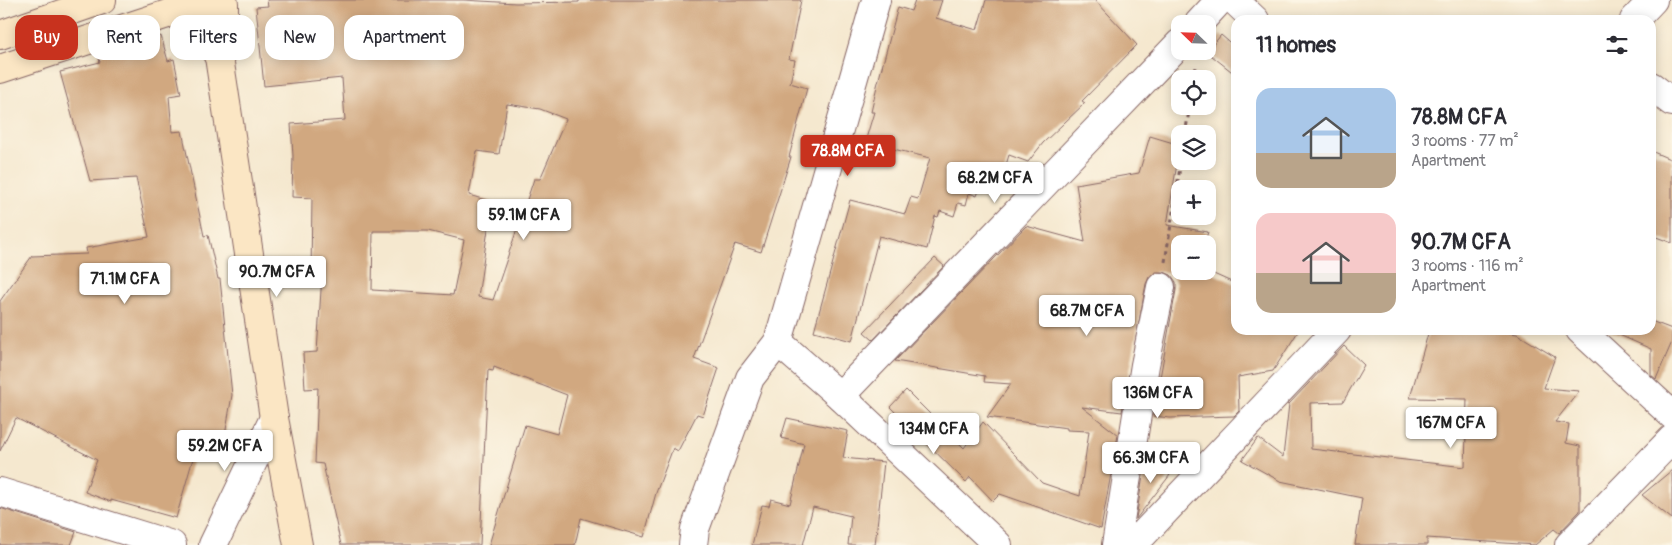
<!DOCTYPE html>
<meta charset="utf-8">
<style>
body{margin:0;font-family:Pangolin,sans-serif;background:#f7f7f7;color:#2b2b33;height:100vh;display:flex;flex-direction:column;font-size:19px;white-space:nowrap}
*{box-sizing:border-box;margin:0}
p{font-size:16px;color:#7c7c81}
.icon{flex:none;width:28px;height:28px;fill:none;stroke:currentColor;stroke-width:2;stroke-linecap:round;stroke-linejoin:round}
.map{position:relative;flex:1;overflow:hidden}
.drawer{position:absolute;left:1231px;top:15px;width:425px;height:320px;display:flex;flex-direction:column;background:#fff;border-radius:15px;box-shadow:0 2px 12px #0003}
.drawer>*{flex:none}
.guide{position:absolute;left:15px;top:15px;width:475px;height:45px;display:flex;gap:10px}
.needle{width:32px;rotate:293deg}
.controls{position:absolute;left:1171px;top:15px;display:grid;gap:10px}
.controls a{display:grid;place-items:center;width:45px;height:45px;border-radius:10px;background:#fff;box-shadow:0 2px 12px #0003;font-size:25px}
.price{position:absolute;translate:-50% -42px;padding:0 11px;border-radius:5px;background:#fff;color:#222;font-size:16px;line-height:32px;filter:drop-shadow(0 1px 2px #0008)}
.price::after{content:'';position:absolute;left:50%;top:30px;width:15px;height:11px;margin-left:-8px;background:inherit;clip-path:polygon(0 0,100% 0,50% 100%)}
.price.on{background:#c8321e;color:#fff}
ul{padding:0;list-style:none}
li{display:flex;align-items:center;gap:15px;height:125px;padding:0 25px}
li span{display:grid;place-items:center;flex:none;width:140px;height:100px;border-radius:15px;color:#555}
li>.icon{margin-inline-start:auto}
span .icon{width:60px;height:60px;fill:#fffc;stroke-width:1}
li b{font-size:21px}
h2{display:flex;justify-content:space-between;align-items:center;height:60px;padding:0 25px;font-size:21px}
.tag{padding:0 18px;border-radius:15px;background:#fff;box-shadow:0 2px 12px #0003;font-size:18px;line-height:45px}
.tag.on{background:#c8321e;color:#fff}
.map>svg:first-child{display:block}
.building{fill:#d1a880;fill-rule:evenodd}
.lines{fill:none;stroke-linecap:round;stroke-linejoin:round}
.street-casing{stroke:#866564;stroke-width:30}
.secondary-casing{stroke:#866564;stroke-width:30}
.path{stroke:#866564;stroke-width:3;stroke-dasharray:4 4;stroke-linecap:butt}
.street{stroke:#fff;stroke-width:28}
.secondary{stroke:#fbe6c4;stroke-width:28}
</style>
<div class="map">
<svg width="1672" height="545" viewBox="0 0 1672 545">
<rect width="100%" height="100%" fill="#fcf5e5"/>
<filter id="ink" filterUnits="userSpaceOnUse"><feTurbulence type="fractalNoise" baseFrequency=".02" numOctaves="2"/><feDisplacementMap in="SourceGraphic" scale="10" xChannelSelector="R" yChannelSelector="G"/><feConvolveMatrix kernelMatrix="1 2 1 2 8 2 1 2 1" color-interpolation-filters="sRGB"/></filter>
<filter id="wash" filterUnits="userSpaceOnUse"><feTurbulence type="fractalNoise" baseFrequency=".0096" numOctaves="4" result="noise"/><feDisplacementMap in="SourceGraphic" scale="20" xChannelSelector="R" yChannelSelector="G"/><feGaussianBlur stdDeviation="1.12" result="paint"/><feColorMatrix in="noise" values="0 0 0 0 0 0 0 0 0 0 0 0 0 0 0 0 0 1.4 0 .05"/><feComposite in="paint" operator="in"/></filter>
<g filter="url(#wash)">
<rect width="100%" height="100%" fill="#f5e8cf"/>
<g id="blocks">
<!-- building -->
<g class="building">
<path d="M267,0h196l53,3 63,-1v-2h222l-12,59 6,1 -5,23 17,5 -18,69h2l-30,95 -26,-8 -41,115 25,9 -16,48 -6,-2 -19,37 -5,-3 -17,45 -12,44 -63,-19 -6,27h-86l36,-120 32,9 10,-39 -73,-28 -1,4 -5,-1 -8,175h-139l-18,-81 -8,-1 3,-75 -13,1 -2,-36 14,-1 5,-77 -11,-1 1,-76 -20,-1 1,-41 -2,-32 54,-4 -3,-42 -78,8 -8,-79 12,-1zM507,104l33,5 26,10 -26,60h-6l-41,121 -15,-3 14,-95 -23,-7 8,-44 22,3zM373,231h55l36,9 -11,55 -81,-5z"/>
<polygon points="915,0 942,0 936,18 977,30 986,0 1095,0 1137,45 1082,101 1085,103 1043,143 1028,162 1009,155 999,188 982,182 977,196 969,193 966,205 958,203 954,216 940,211 938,217 935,216 927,249 879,236 852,341 814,331 850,200 905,214 911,197 918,199 930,158 865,142 874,112 871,112 877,86 898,7 911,11"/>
<polygon points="1221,35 1236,48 1236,75 1207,52"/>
<polygon points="161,36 168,61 174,59 181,94 169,96 172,132 182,131 204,236 208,235 218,279 220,279 232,395 222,453 196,448 176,518 111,500 111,502 85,492 97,460 16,418 0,451 0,301 32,256 87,254 86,248 149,237 136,178 90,181 60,72 100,62 98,56"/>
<polygon points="1150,136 1180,145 1167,225 1208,232 1204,244 1180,244 1180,271 1207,271 1236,284 1236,330 1299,330 1273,371 1238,377 1239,411 1234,416 1170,418 1153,416 1176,290 1176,282 1171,275 1164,272 1156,272 1149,277 1146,284 1122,412 1082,407 1118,435 1101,529 1000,494 993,501 970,477 966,482 890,407 906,390 964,448 983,422 1042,483 1080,496 1089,431 1067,430 1067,428 987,417 1011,384 984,382 985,376 895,361 1026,226 1085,242 1076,184 1139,173"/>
<polygon points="1651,151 1672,160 1672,243 1651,235"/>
<polygon points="935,258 944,266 873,340 864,332"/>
<polygon points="1651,321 1672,329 1672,342 1656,379 1651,375 1651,349 1608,330 1651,330"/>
<polygon points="1429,330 1494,330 1517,334 1555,357 1544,388 1579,391 1555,422 1569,424 1566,443 1580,446 1580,511 1559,533 1554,529 1535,545 1427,538 1427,545 1355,545 1362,498 1280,481 1242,460 1258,438 1283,457 1289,404 1344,346 1364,365 1343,402 1310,403 1311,449 1465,467 1467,399 1410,398"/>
<polygon points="787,418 848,431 843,458 884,462 875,545 848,545 851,516 813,507 803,545 752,545 762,505 769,506 771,499 790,504 804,444 781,438"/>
<polygon points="1146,457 1170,475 1136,519 1136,518"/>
<polygon points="1672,470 1672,519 1642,495"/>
<polygon points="0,508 76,532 71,545 0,545"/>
</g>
</g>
</g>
<g filter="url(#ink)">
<use href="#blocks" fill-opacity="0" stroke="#866564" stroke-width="1"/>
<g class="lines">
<!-- street casing -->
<g class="street-casing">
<g id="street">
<polyline points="1234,0 1255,20"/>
<polyline points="1634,20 1653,0"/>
<polyline points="1198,24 1220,0"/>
<polyline points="1651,86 1672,102"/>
<polyline points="1580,330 1672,415"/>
<polyline points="778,342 840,396 998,545"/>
<polyline points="840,396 1180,43"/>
<polyline points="0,492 172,545"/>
<polyline points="213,545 274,418"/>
<polyline points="693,545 695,529 750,378 778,342 876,0"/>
<polyline points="1116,545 1145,365 1161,287"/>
<polyline points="1133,545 1337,330"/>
<polyline points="1569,545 1672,439"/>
</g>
</g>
<!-- secondary casing -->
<g class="secondary-casing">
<g id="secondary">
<polyline points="224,3 224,33 219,57 274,418 298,545"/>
<polyline points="200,7 206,35 219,57"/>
<polyline points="0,35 102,0"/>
<polyline points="0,69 195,5"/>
</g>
</g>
<!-- path -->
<g class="path">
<polyline points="1194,79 1196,67"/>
<polyline points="1185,134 1190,106"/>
<polyline points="1165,262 1181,161"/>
</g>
<!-- street -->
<use href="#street" class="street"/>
<!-- secondary -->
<use href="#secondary" class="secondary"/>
</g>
</g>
</svg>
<div class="controls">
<a><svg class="needle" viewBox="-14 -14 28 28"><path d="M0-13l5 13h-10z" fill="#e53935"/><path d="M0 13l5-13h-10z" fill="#7c7c81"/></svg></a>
<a><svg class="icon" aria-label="locate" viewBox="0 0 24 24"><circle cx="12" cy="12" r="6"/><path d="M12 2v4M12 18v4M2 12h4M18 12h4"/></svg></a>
<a><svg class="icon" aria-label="layers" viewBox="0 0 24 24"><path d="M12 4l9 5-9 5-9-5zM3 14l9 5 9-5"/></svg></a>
<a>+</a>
<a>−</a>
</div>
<b class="price on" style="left:848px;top:177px">78.8M CFA</b>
<b class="price" style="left:995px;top:204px">68.2M CFA</b>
<b class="price" style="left:524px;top:241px">59.1M CFA</b>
<b class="price" style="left:277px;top:298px">90.7M CFA</b>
<b class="price" style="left:125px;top:305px">71.1M CFA</b>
<b class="price" style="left:1087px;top:337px">68.7M CFA</b>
<b class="price" style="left:1158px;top:419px">136M CFA</b>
<b class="price" style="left:1451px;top:449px">167M CFA</b>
<b class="price" style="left:934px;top:455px">134M CFA</b>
<b class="price" style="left:225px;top:472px">59.2M CFA</b>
<b class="price" style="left:1151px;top:484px">66.3M CFA</b>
<div class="guide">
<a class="tag on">Buy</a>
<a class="tag">Rent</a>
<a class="tag">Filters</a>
<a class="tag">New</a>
<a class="tag">Apartment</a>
</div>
<section class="drawer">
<h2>11 homes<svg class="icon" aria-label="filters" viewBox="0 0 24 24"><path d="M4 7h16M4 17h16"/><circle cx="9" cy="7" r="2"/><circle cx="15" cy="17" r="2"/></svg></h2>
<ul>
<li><span style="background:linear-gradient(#a9c7e8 65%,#b9a48a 0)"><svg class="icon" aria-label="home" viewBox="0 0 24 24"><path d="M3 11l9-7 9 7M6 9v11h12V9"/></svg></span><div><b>78.8M CFA</b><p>3 rooms · 77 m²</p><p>Apartment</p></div></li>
<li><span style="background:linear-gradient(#f6c9c9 60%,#b9a48a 0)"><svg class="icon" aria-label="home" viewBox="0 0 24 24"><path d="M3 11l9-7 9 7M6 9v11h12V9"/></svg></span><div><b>90.7M CFA</b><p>3 rooms · 116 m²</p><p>Apartment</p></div></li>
</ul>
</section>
</div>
